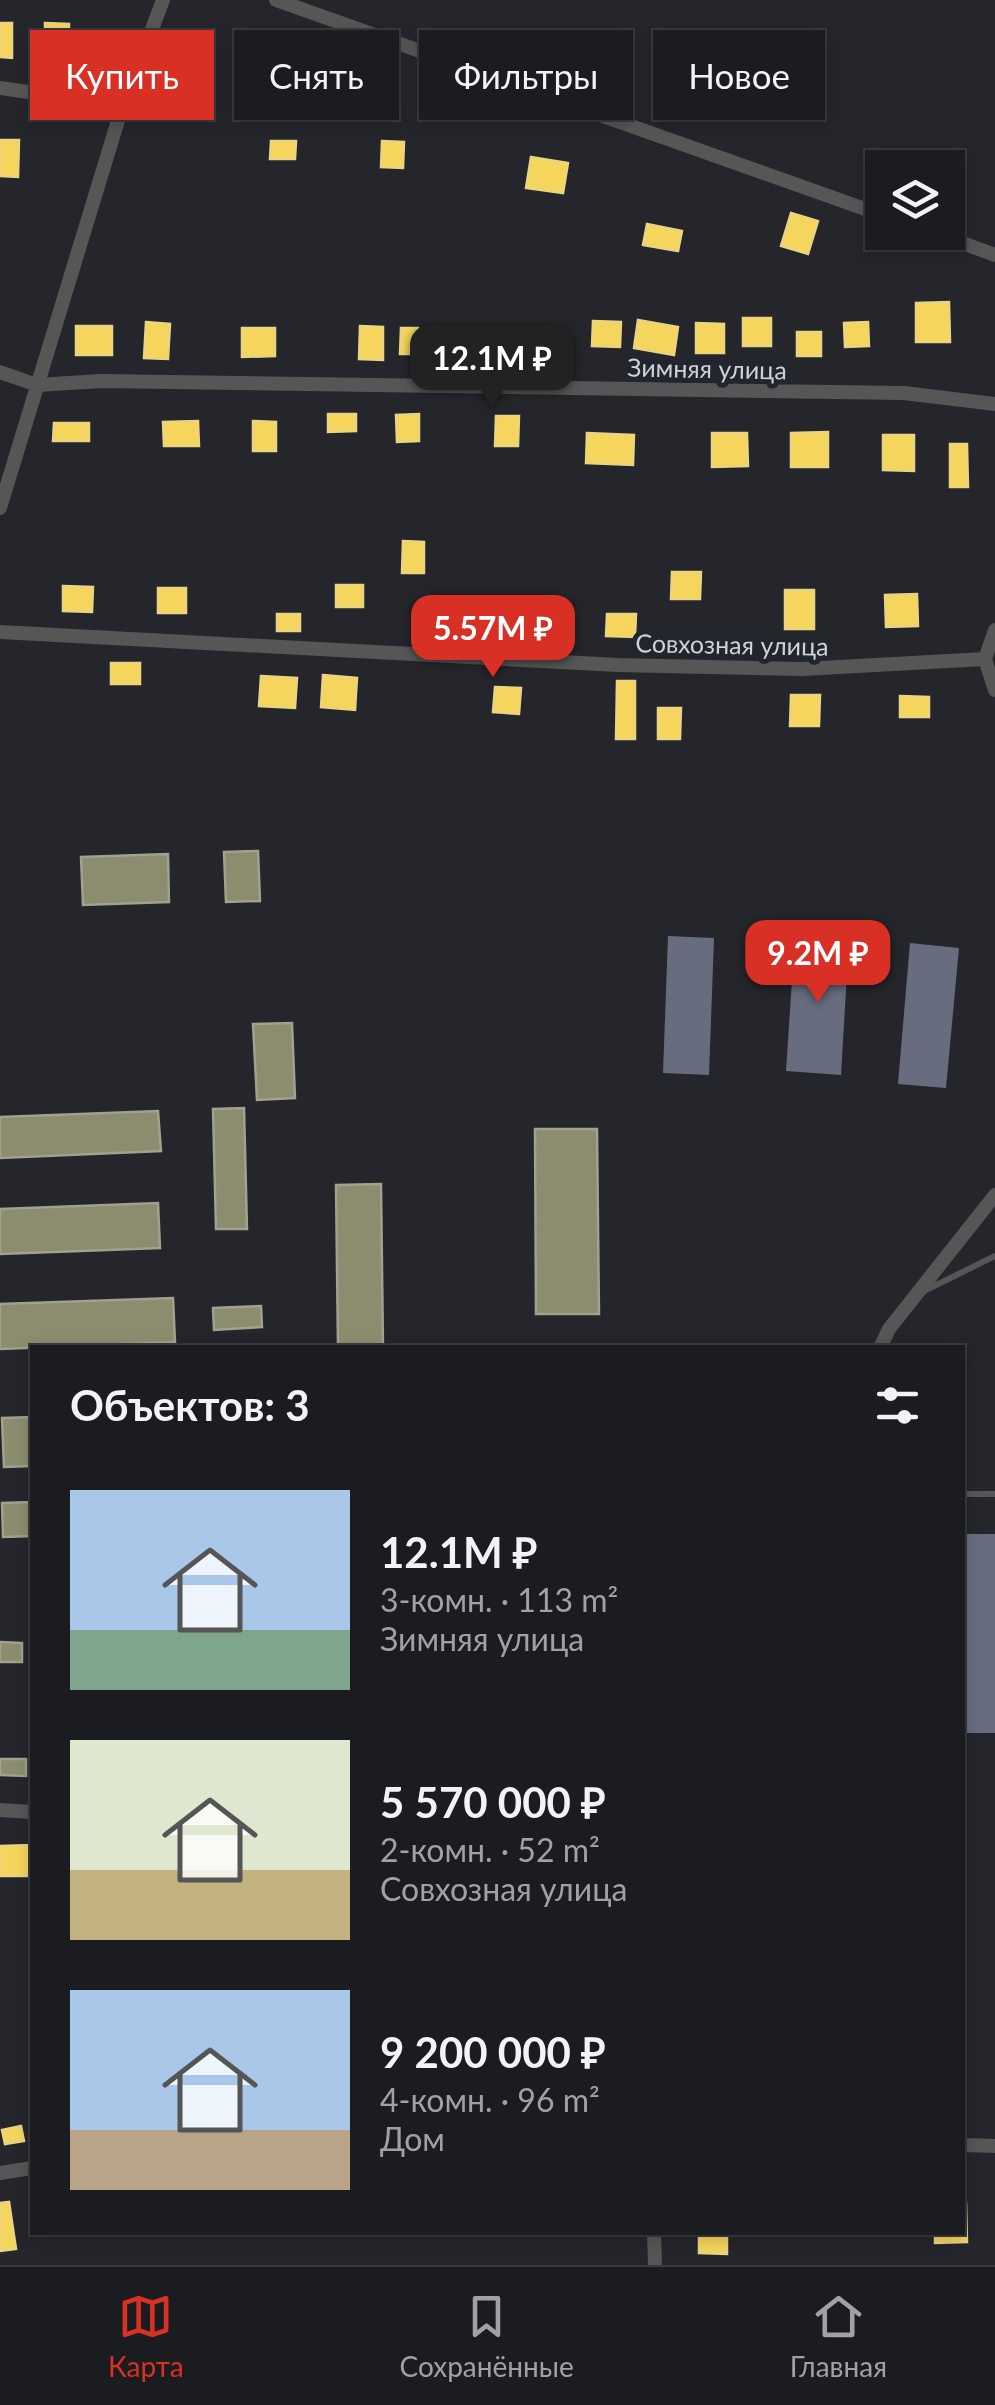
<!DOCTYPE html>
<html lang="ru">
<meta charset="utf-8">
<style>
body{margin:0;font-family:Lato,sans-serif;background:#242529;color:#f1f3f6;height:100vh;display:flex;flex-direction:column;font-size:38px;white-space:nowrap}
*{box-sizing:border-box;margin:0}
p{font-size:32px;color:#a0a1a5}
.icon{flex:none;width:55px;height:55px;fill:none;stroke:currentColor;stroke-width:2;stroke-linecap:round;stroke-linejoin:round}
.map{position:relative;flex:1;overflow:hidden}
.panel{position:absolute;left:30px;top:1345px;width:935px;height:890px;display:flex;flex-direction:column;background:#1b1c20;border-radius:0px;box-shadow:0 5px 15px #0003,0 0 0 2px #393a3e}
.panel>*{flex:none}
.top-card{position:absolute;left:30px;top:30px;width:935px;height:90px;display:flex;gap:20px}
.controls{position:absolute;left:865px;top:150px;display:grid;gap:20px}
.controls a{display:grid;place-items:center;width:100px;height:100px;border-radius:0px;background:#1b1c20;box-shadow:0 5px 15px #0003,0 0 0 2px #393a3e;font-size:50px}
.price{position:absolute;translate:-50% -85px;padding:0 22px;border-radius:20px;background:#d93025;color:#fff;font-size:32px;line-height:65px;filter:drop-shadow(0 2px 5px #0008)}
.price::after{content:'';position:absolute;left:50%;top:60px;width:30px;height:22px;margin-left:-15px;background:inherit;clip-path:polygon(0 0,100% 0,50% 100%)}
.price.current{background:#222;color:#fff}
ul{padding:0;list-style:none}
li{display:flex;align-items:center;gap:30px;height:250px;padding:0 40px}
li span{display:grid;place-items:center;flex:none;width:280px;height:200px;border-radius:0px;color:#555}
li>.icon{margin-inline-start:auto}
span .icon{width:120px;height:120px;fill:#fffc;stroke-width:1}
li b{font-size:42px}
h2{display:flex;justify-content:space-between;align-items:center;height:120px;padding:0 40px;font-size:42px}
.tag{padding:0 35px;border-radius:0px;background:#1b1c20;box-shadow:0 5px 15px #0003,0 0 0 2px #393a3e;font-size:35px;line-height:90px}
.tag.current{background:#d93025;color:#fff}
.tabs{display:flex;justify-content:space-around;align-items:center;height:140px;border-top:2px solid #393a3e;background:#1b1c20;font-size:28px;color:#a0a1a5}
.tabs a{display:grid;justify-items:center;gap:5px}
.tabs .current{color:#d93025}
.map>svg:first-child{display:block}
.homes{fill:#f6d55c;stroke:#ead481;stroke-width:2.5}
.industry{fill:#8c8c6e;stroke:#a0a18e;stroke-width:2.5}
.building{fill:#676d7f}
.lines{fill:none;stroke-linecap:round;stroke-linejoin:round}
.lane{stroke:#555655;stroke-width:6}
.street{stroke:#555655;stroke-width:14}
.labels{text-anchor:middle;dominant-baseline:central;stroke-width:10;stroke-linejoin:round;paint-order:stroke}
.street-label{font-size:25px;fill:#cfd1d7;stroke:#21252e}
</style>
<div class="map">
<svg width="995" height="2265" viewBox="0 0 995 2265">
<rect width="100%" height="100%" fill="#24262b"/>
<!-- homes -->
<g class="homes">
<polygon points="0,23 12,23 12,58 0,57"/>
<polygon points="45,23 69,24 69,56 45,56"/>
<polygon points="177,46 191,49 187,68 172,64"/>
<polygon points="280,71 308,71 307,97 279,96"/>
<polygon points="0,140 19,140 18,177 0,176"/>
<polygon points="271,141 296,141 295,159 270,159"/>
<polygon points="382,141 404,142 403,168 381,167"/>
<polygon points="531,157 568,163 563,193 526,188"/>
<polygon points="791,213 818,221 808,254 781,246"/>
<polygon points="647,224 682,231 678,251 643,245"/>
<polygon points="949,302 950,342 916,342 916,303"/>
<rect x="743" y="318" width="28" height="28"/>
<polygon points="638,320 678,327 674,355 634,348"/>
<polygon points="593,321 621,322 620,347 592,346"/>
<polygon points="146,322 170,324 168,359 144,358"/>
<polygon points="868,322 869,346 845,347 844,323"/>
<polygon points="696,323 724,324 724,353 696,353"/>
<rect x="76" y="326" width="36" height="29"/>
<polygon points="360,326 383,327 383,360 359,359"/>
<polygon points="242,328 275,328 275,356 242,357"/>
<polygon points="401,328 418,328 418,354 400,354"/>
<polygon points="502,332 521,332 522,356 503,357"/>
<rect x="797" y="332" width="24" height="24"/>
<polygon points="328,414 356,414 356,431 328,432"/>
<polygon points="419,414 419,441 397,442 396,415"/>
<polygon points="496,416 519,416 518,446 495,446"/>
<polygon points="198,421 199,446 164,446 163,422"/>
<polygon points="253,421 276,422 276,451 253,451"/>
<polygon points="54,423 89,423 89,441 53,441"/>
<polygon points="828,432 828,467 791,467 791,433"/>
<polygon points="587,433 634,435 633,465 586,463"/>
<polygon points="712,433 747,433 748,466 712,467"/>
<polygon points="883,435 914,435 914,471 883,470"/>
<polygon points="950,444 967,444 968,487 950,487"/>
<polygon points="403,541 424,542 424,573 402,573"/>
<polygon points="672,572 701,572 700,599 671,599"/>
<rect x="336" y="585" width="27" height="22"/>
<polygon points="63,586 93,587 92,612 63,611"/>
<rect x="158" y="588" width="28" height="25"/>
<rect x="785" y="590" width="29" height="39"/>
<polygon points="917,594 918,626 886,627 885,595"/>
<rect x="277" y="614" width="23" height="17"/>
<polygon points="607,614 636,614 635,637 606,636"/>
<rect x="111" y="663" width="29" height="21"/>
<polygon points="323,675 357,678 355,710 321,707"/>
<polygon points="261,676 297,678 295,708 259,706"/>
<polygon points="617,681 635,681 635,739 616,739"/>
<polygon points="495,687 521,688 519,714 493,712"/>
<polygon points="791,695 820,695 819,726 790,726"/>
<polygon points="900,696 929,697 929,717 900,717"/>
<polygon points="658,708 681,708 680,739 658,739"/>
<polygon points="31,1845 32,1876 0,1876 0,1846"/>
<polygon points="21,2126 24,2141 5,2144 2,2130"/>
<polygon points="9,2202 16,2249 0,2251 0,2203"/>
<polygon points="962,2203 966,2203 967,2242 935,2243 935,2232 962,2232"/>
<polygon points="699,2232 727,2232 727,2254 699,2253"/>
</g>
<!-- industry -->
<g class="industry">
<polygon points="258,851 260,901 226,902 224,852"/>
<polygon points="168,854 169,902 83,905 81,857"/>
<polygon points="292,1023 295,1098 257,1100 253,1024"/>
<polygon points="244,1108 247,1229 216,1229 213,1109"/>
<polygon points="158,1111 161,1151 0,1158 0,1117"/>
<polygon points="535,1129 597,1129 599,1314 536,1314"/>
<polygon points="381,1184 383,1348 338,1348 336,1185"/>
<polygon points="158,1203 160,1248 0,1254 0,1209"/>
<polygon points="173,1298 175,1342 0,1349 0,1304"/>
<polygon points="261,1306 262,1327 214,1330 213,1308"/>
<polygon points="32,1417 32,1466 4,1467 2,1418"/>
<polygon points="32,1502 32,1536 3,1537 2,1503"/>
<polygon points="0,1642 22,1643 22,1662 0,1662"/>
<polygon points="0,1759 26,1759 26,1776 0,1775"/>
</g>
<!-- building -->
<g class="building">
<polygon points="795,935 849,938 841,1075 786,1071"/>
<polygon points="668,936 714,938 709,1075 663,1073"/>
<polygon points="910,943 959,948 946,1088 898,1084"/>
<rect x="962" y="1534" width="33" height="199"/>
</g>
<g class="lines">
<!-- lane -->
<g class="lane">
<polyline points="924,1291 995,1256"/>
<polyline points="962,1494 995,1494"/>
</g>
<!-- street -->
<g class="street">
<polyline points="276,0 882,215"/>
<polyline points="0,88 71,98 120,114"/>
<polyline points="932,232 995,255"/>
<polyline points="0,372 37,385 101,381 904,393 995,404"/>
<polyline points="0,508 120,114 163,0"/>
<polyline points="995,630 985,659 995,690"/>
<polyline points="0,632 618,665 802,669 985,659"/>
<polyline points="880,1348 889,1329 995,1195"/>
<polyline points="0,1810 32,1812"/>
<polyline points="962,2145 995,2146"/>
<polyline points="0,2173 32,2168"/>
<polyline points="654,2232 655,2265"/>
</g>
</g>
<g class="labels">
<!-- street labels -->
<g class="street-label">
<text transform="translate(707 368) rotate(1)">Зимняя улица</text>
<text transform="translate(732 644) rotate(1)">Совхозная улица</text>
</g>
</g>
</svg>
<div class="controls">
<a><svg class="icon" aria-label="layers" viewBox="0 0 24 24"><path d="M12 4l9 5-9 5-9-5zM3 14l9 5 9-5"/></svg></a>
</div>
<b class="price current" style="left:492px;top:410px">12.1M ₽</b>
<b class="price" style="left:493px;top:680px">5.57M ₽</b>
<b class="price" style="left:818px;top:1005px">9.2M ₽</b>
<div class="top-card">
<a class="tag current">Купить</a>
<a class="tag">Снять</a>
<a class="tag">Фильтры</a>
<a class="tag">Новое</a>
</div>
<section class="panel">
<h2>Объектов: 3<svg class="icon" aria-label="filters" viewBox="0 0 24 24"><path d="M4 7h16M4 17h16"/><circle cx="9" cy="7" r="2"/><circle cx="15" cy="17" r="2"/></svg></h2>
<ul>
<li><span style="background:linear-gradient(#a9c7e8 70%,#7fa58c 0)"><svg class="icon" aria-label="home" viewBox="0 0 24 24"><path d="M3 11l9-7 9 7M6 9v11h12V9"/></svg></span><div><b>12.1M ₽</b><p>3-комн. · 113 m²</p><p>Зимняя улица</p></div></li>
<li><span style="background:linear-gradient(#dfe7d0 65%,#c2b280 0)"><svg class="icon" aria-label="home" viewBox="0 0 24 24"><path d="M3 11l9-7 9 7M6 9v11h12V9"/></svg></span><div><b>5 570 000 ₽</b><p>2-комн. · 52 m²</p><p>Совхозная улица</p></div></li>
<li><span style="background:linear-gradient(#a9c7e8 70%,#b9a48a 0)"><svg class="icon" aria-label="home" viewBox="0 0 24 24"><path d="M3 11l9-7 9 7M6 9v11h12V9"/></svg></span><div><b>9 200 000 ₽</b><p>4-комн. · 96 m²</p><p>Дом</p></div></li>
</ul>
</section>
</div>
<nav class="tabs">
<a class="current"><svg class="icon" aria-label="map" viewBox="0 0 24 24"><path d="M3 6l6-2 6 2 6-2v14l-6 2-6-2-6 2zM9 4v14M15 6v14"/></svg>Карта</a>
<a><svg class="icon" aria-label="saved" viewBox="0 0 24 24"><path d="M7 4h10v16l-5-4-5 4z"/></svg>Сохранённые</a>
<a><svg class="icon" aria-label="home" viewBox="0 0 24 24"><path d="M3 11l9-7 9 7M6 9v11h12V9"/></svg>Главная</a>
</nav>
